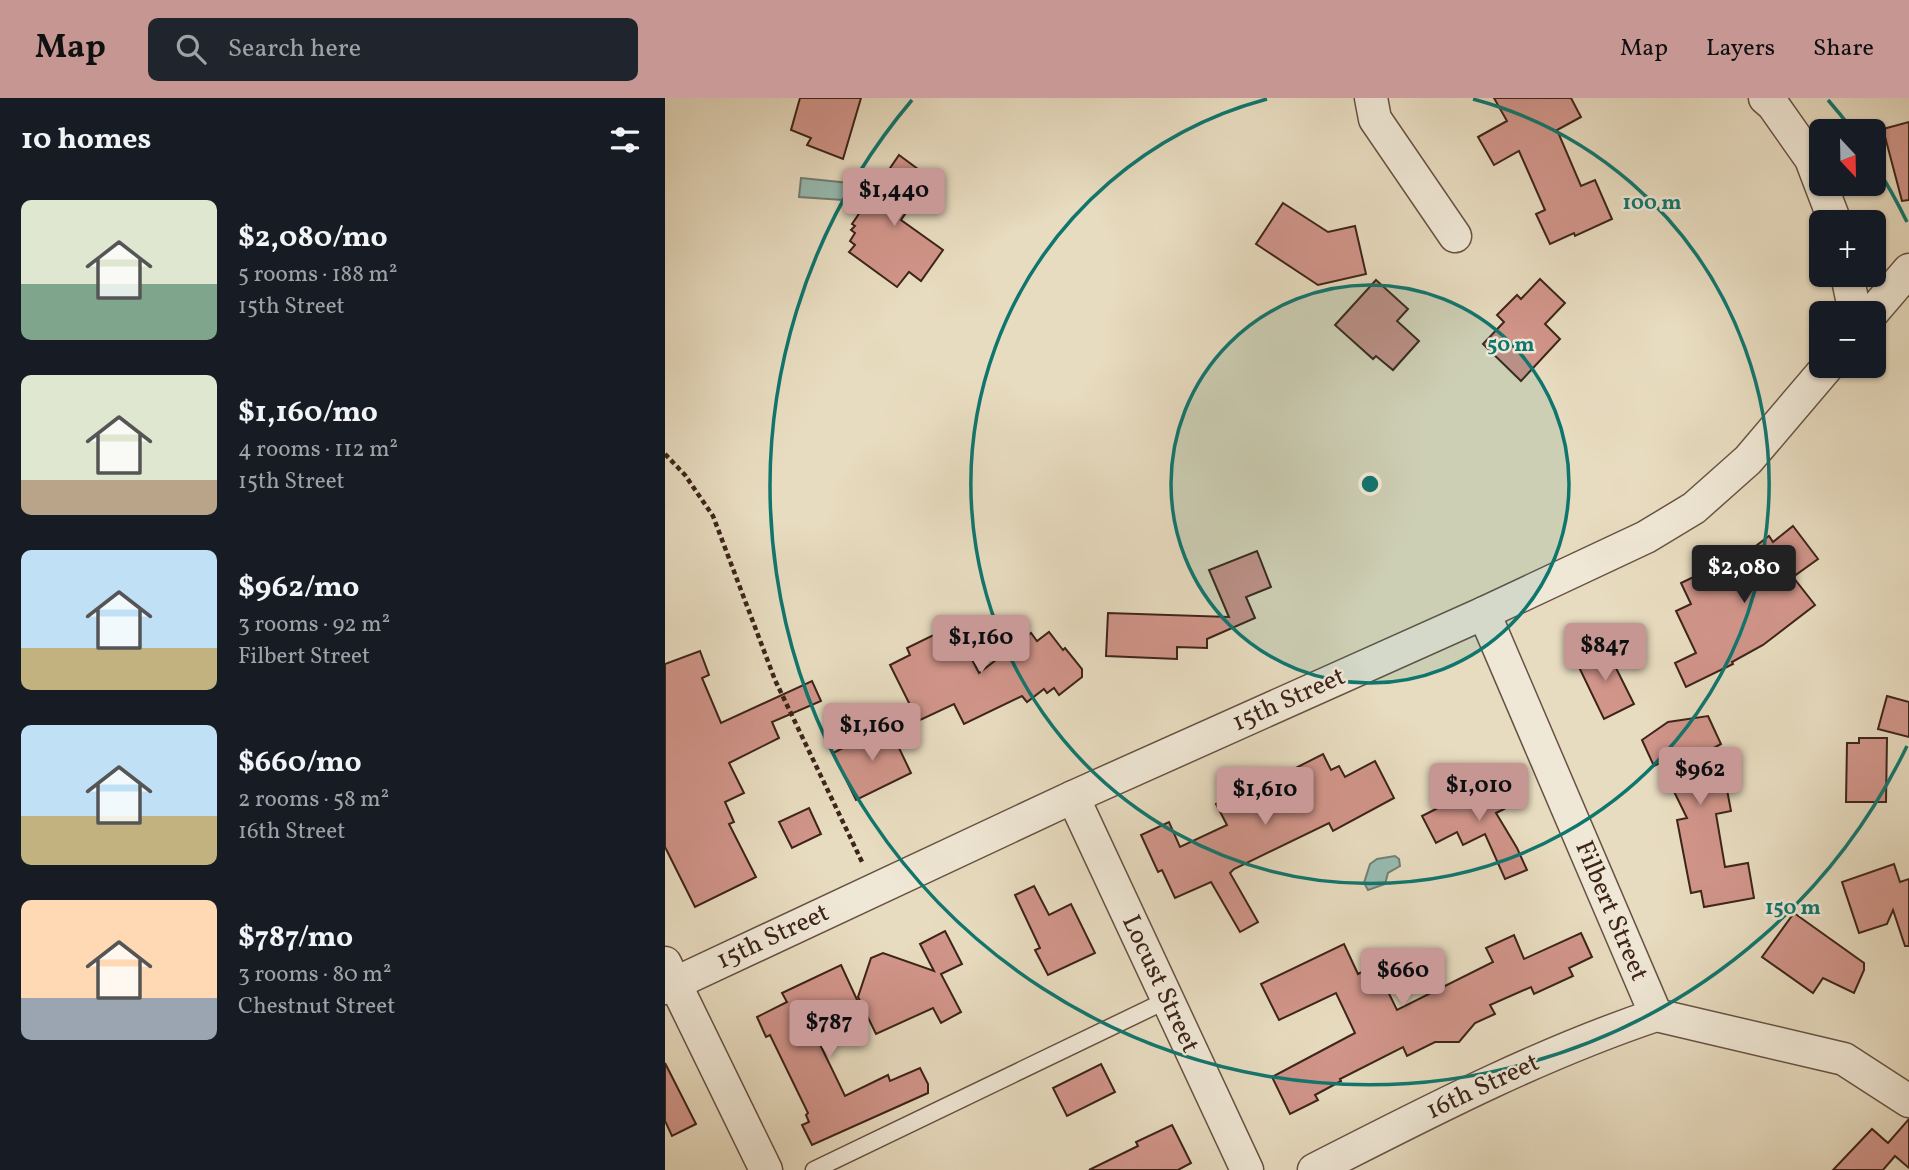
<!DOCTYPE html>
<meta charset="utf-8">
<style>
body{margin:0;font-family:Vollkorn,serif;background:#20242c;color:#f1f3f6;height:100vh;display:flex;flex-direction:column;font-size:26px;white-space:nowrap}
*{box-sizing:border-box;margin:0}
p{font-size:23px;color:#9ea1a6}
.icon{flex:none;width:38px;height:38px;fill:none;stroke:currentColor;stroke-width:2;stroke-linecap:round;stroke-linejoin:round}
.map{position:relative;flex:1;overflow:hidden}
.side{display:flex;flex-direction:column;background:#171b24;width:665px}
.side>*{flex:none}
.needle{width:46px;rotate:158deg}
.buttons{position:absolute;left:1144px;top:21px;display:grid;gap:14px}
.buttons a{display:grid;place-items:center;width:77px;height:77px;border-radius:10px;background:#171b24;box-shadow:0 2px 5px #0004;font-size:35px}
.price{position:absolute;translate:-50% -60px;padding:0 16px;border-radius:7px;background:#c59692;color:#111;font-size:23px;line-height:46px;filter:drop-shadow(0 2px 4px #0008)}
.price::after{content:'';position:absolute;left:50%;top:42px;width:21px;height:16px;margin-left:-10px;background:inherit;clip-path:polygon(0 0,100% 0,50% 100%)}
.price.on{background:#222;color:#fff}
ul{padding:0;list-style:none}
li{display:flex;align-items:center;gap:21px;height:175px;padding:0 21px}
li span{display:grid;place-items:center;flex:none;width:196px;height:140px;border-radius:10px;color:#555}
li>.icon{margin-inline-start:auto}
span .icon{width:84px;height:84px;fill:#fffc;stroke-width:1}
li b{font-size:30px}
h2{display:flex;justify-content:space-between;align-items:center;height:84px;padding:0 21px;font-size:30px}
header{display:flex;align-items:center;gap:42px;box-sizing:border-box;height:98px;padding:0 35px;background:#c59692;color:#111}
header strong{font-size:33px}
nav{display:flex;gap:38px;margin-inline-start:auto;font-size:24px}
.search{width:490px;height:63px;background:#20242c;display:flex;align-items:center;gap:18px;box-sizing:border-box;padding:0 24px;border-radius:10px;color:#9ea1a6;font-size:26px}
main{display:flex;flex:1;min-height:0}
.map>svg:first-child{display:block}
.water{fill:#97bcb2;stroke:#737f75;stroke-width:2}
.building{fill:#d1958a;stroke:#3d241a;stroke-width:2}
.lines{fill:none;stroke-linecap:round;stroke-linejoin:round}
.service-casing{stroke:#685244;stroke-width:19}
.minor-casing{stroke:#685244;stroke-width:35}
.path{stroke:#3d241a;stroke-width:4.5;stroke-dasharray:5 3.5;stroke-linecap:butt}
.service{stroke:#f0e8d6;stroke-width:16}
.minor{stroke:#f0e8d6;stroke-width:32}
.ring{fill:none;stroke:#0f766e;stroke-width:3.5}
.labels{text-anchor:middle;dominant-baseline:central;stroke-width:5;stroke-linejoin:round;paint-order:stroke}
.street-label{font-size:26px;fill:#3d241a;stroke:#f0e8d6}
.centre{fill:#0f766e;stroke:#f0e8d6;stroke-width:3.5}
.ring-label{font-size:21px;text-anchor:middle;font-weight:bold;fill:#0f766e;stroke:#f0e8d6;stroke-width:5;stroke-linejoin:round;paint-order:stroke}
</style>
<header>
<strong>Map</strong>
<div class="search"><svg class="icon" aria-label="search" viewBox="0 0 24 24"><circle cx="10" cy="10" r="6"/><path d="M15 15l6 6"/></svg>Search here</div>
<nav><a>Map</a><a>Layers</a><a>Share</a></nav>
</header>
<main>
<section class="side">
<h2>10 homes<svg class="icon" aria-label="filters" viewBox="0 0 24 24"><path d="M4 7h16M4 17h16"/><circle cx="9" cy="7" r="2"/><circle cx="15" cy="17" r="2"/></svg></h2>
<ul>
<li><span style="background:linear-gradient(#dfe7d0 60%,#7fa58c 0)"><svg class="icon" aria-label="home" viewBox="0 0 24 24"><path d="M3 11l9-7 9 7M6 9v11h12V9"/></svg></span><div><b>$2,080/mo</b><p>5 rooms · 188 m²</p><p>15th Street</p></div></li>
<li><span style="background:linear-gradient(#dfe7d0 75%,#b9a48a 0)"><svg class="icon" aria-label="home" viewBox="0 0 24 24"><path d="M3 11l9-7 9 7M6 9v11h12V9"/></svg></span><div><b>$1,160/mo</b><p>4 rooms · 112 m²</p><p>15th Street</p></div></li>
<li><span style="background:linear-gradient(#bfe0f5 70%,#c2b280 0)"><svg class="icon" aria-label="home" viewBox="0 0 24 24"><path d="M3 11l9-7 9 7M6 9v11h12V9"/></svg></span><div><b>$962/mo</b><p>3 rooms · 92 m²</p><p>Filbert Street</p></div></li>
<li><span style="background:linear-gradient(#bfe0f5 65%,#c2b280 0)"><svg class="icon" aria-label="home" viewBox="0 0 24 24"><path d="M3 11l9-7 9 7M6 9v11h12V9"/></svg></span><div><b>$660/mo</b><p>2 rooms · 58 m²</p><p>16th Street</p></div></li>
<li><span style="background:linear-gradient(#ffd9b3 70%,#9aa5b1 0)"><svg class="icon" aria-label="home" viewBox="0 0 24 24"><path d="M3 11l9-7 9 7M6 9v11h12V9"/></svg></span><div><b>$787/mo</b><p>3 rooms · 80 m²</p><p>Chestnut Street</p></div></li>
</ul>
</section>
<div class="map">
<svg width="1244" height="1072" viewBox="0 0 1244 1072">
<rect width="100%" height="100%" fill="#e8dcc0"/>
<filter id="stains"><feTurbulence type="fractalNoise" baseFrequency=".00286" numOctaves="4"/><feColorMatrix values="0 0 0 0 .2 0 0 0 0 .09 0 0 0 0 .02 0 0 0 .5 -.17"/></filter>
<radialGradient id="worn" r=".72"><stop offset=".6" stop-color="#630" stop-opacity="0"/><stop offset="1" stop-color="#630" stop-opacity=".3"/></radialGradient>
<!-- water -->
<g class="water">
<polygon points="136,80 194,86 193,103 134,99"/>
<polygon points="730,758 734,761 735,768 723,775 720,786 703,792 699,785 705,766 712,761"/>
</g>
<!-- building -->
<g class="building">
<polygon points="135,0 196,0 178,61 142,47 146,40 126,32"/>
<polygon points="829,0 906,0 916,19 892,32 916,88 930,82 947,121 910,138 909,135 885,146 871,116 880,112 854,53 829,67 813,39 842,23"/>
<polygon points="1244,24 1244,102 1237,103 1218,31"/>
<polygon points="234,57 265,80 236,122 278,152 256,183 244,174 232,189 184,154 190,147 185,143 190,135 186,132 190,128 187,126"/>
<polygon points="618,105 663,134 690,128 701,176 653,187 591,146"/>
<polygon points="875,181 900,205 880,226 895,241 856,283 818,246 839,224 832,217 852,197 856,201"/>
<polygon points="711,182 743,211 732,223 754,243 728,272 711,258 708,261 670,227"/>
<polygon points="1128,428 1153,461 1128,479 1150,507 1098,547 1067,564 1068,566 1021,589 1010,565 1031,555 1011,513 1026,506 1016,485 1041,473 1046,482 1104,438 1108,444"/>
<polygon points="592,453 606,489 581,499 590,520 542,541 542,550 512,549 512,561 441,558 443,515 564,519 544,472"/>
<polygon points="289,527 314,575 366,535 372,543 384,534 398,552 400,550 417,571 417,579 394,597 389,590 382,595 379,591 362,604 357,598 299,626 289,606 253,623 225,567 245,557 242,550"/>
<polygon points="940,548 969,606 939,621 911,563"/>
<polygon points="35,553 44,577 37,580 56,625 147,583 156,603 107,624 114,640 64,665 79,695 60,704 69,724 64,726 91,779 30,809 0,749 0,566"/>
<polygon points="1222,598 1244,604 1244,639 1213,631"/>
<polygon points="1043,618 1056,646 1045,652 1060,681 1066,713 1051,716 1060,769 1083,765 1089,800 1039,809 1036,793 1026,795 1012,722 1022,720 995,665 989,668 977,642 1003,624"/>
<polygon points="223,627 246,675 191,702 168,655"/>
<polygon points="1194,640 1222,640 1221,704 1181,704 1182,645 1194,645"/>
<polygon points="658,656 666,672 674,668 680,679 710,663 729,700 668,733 664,725 569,771 565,775 593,824 575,834 546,784 510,800 497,772 493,774 476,737 504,724 515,749 562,727 551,706 622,672 623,674"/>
<polygon points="835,679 849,706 831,715 852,750 862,772 840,781 820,736 798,747 792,734 771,745 757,718 803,695 801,693 813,686 815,689"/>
<polygon points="144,710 156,736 127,750 114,724"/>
<polygon points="1229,766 1235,784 1244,781 1244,848 1240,848 1228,812 1222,826 1194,835 1177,784"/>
<polygon points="369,788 384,817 406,806 430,855 383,877 370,852 375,850 350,797"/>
<polygon points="1129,815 1199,865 1199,872 1189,895 1158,880 1148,895 1097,859"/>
<polygon points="280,833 297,866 276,876 296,914 276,925 268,910 211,936 193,899 206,860 218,855 269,873 255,846"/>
<polygon points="916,835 927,859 904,870 908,878 869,896 866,889 825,907 830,916 810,925 794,944 770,944 742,958 738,949 675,981 676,983 650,997 653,1002 625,1016 607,979 690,935 671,895 614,922 596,886 679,846 693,876 710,867 732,912 828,864 821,850 849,837 859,861"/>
<polygon points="176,867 194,906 147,930 180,998 223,977 225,983 255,970 263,986 263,995 147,1047 137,1027 144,1024 141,1017 143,1015 105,937 101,939 92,919 122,904 117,895"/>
<polygon points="0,965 31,1026 7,1038 0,1023"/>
<polygon points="436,966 450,994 402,1018 388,990"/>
<polygon points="1244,1021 1244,1070 1230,1058 1218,1072 1168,1072 1207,1031 1223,1045"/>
<polygon points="507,1027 526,1065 513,1072 424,1072 473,1048 471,1044"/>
</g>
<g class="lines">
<!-- service casing -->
<g class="service-casing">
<polyline id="service" points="149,1072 502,902"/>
</g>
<!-- minor casing -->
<g class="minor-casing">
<g id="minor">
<polyline points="706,0 710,21 790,138"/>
<polyline points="1100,0 1108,7 1146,61 1170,124"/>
<polyline points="1182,177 1190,215"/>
<polyline points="1207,215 1244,172"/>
<polyline points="819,515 991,917"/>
<polyline points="408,699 582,1072"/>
<polyline points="0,865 101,1072"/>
<polyline points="0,890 408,699 819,515 981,439 1029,410 1083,362 1163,268"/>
<polyline points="991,917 1179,961 1244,1003"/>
<path d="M649,1072c112,-57 223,-115 342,-155"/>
</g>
</g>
<!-- path -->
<polyline class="path" points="0,356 20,377 48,418 110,582 198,766"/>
<!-- service -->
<use href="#service" class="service"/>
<!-- minor -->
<use href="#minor" class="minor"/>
</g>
<!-- distance rings -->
<circle cx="705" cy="386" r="199" fill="#0f766e" fill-opacity=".12"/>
<g class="ring">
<circle cx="705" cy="386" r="199"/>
<path d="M808 1A399 399 0 1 1 602 1"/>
<path d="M1242 648A598 598 0 1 1 247 2M1163 2A598 598 0 0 1 1186 30M1209 65A598 598 0 0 1 1242 124"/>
</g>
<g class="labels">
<!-- street labels -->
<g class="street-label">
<text transform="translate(624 602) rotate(-24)">15th Street</text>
<text transform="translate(946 813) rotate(67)">Filbert Street</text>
<text transform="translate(108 839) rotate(-25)">15th Street</text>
<text transform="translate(495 886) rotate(65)">Locust Street</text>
<text transform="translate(818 989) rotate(-25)">16th Street</text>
</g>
</g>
<circle cx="705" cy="386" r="10" class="centre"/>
<g class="ring-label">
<text x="987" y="111">100 m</text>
<text x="846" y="253">50 m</text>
<text x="1128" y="816">150 m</text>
</g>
<rect width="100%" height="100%" filter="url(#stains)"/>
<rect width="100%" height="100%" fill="url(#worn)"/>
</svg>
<div class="buttons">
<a><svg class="needle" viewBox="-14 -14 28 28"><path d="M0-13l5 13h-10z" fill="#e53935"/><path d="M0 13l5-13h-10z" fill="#9ea1a6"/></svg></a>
<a>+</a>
<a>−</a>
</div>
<b class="price" style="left:229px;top:130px">$1,440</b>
<b class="price on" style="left:1079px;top:507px">$2,080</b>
<b class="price" style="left:316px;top:577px">$1,160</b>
<b class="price" style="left:940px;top:585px">$847</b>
<b class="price" style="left:207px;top:665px">$1,160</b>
<b class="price" style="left:1035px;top:709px">$962</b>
<b class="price" style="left:814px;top:725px">$1,010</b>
<b class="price" style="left:600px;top:729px">$1,610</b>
<b class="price" style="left:738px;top:910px">$660</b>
<b class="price" style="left:164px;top:962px">$787</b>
</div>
</main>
